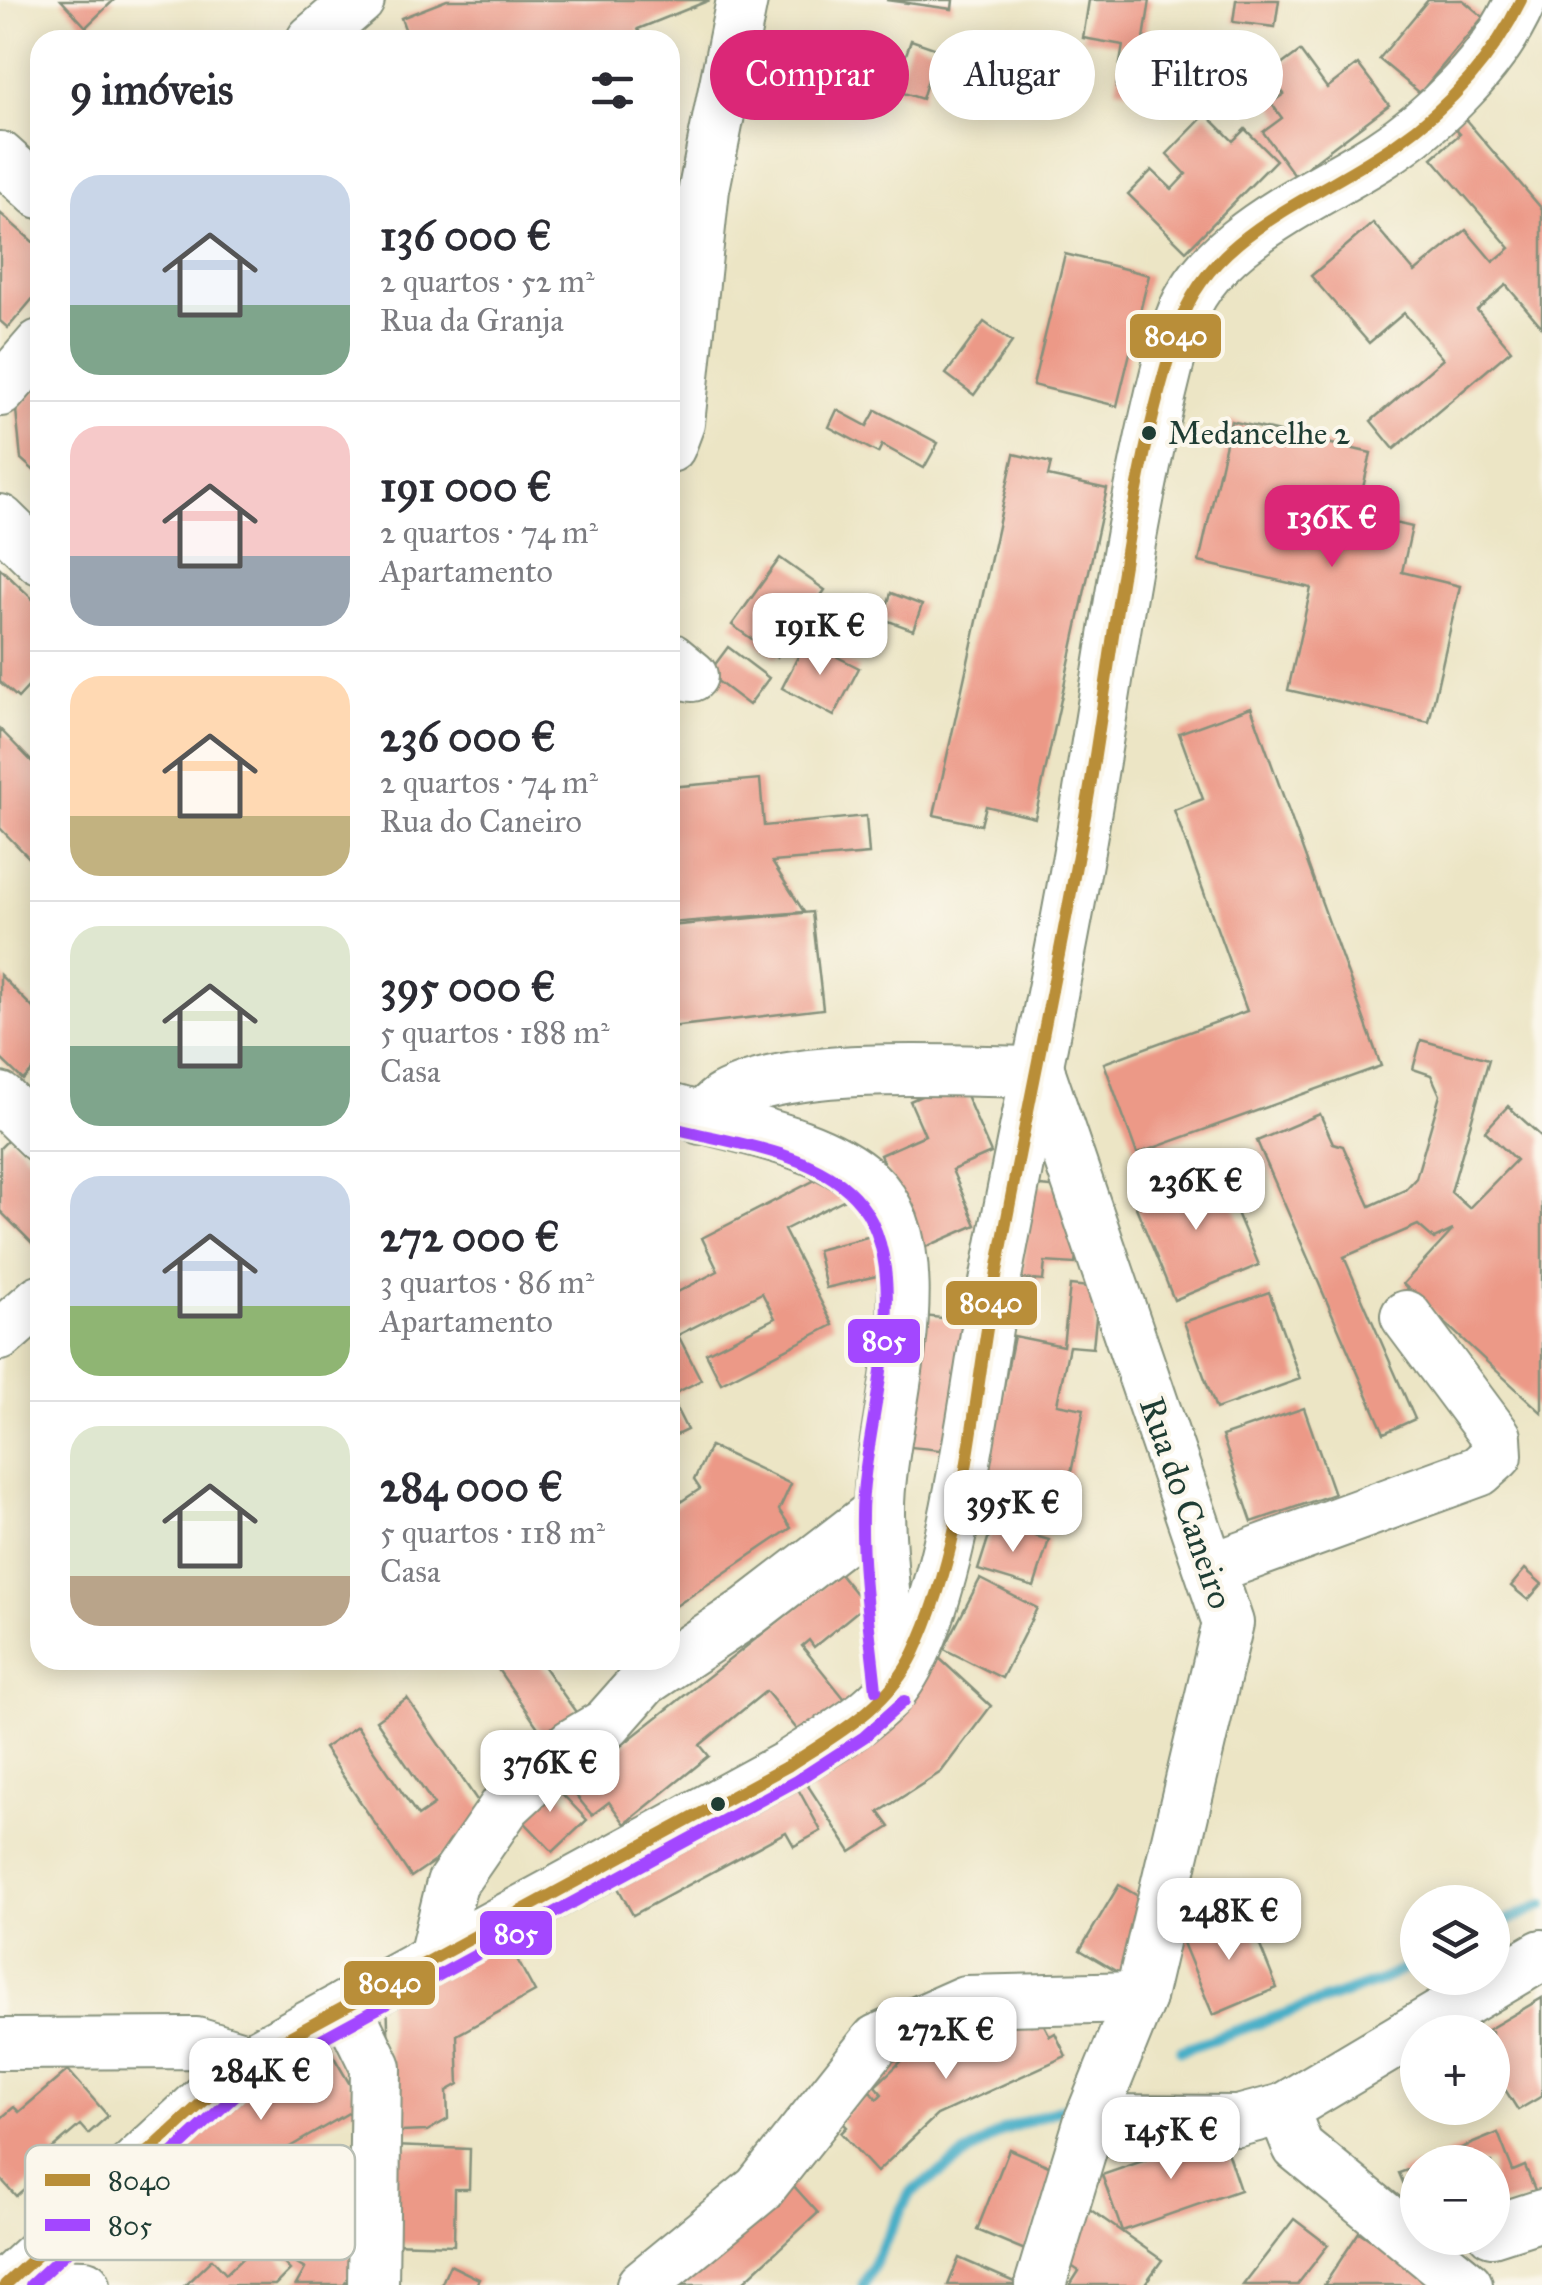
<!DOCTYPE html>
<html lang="pt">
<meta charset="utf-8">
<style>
body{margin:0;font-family:"IM FELL Great Primer",serif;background:#f2f2f3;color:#2b2b33;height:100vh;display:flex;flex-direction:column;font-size:38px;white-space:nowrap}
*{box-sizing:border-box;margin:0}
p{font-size:32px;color:#7c7c81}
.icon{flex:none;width:55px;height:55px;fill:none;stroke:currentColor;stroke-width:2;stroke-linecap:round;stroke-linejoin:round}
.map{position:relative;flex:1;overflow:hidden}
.details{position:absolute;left:30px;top:30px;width:650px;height:1640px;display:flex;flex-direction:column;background:#fff;border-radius:30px;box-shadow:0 5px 25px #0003}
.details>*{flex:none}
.guide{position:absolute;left:710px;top:30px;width:680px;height:90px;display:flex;gap:20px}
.tools{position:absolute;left:1400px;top:1885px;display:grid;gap:20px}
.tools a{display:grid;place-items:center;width:110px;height:110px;border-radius:50%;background:#fff;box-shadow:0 5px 25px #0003;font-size:50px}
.price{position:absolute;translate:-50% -85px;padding:0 22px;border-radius:20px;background:#fff;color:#222;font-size:32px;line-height:65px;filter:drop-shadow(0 2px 5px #0008)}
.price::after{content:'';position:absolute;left:50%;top:60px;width:30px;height:22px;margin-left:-15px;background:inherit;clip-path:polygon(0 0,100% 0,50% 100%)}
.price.selected{background:#db2777;color:#fff}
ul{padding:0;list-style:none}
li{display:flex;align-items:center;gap:30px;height:250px;padding:0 40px}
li+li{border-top:2px solid #e1e1e2}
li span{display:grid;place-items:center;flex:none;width:280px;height:200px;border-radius:30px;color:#555}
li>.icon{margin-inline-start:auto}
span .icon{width:120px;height:120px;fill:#fffc;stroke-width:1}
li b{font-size:42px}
h2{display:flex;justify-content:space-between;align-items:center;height:120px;padding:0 40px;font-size:42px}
.pill{padding:0 35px;border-radius:45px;background:#fff;box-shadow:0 5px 25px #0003;font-size:35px;line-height:90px}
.pill.selected{background:#db2777;color:#fff}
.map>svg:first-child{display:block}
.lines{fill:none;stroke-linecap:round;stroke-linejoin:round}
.stream{stroke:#48afc7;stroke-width:11}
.building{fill:#ec9987}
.minor-casing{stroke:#86917c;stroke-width:54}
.minor{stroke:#fff;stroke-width:50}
.bus-1-casing{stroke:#fbf7ec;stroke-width:20}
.bus-2-casing{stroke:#fbf7ec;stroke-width:20}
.bus-1{stroke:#b98e39;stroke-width:12}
.bus-2{stroke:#a347ff;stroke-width:12}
.bus-dot{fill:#1f3d34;stroke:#fbf7ec;stroke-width:4}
.labels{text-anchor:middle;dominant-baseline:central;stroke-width:8;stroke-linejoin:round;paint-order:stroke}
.bus-label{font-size:32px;fill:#1f3d34;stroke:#fbf7ec;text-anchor:start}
.street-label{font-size:35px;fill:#1f3d34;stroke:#fbf7ec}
.key{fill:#fbf7ec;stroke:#b9bfb5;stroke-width:2.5}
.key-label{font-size:28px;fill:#1f3d34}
.line-badge{stroke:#fbf7ec;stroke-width:4}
.badge-label{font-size:28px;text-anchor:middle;font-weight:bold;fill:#fff}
</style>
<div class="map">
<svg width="1542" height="2285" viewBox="0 0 1542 2285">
<rect width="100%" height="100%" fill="#fbf7ec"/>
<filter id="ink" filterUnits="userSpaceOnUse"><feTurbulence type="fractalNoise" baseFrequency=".01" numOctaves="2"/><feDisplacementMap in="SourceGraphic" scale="20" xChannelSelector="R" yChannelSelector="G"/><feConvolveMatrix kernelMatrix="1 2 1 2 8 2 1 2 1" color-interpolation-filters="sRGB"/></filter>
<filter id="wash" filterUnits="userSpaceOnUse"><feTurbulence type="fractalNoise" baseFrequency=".0048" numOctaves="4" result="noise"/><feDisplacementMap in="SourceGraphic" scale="40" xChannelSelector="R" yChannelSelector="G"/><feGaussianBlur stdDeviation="2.25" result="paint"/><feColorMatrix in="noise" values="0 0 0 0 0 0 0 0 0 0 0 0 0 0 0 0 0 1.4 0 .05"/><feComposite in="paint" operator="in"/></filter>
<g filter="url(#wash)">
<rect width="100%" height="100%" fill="#ece5c5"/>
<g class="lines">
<!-- stream -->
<g class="stream">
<polyline points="1492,1928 1542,1905"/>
<polyline points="1181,2050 1377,1982 1418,1963"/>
<polyline points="863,2285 910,2193 1003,2130 1077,2103"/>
</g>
</g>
<g id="blocks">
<!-- building -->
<g class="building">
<polygon points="61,0 114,0 86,27"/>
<polygon points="447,0 710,0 638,29 643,40 409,40 401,18"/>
<polygon points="886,0 953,0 952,9"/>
<polygon points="1089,0 1150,0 1136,91 1116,88 1123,45 1083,38"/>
<polygon points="1236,0 1279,0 1275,27 1233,22"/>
<polygon points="1428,0 1463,0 1483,17 1420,93 1379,59"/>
<polygon points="911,40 937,49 922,99 894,90"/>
<polygon points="1300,51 1327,88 1358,64 1389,105 1295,176 1263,132 1282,118 1271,103 1284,94 1269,74"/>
<polygon points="1460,113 1542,209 1542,327 1506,285 1477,310 1511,350 1394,449 1371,421 1443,359 1404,313 1369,343 1311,276 1373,223 1415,272 1466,230 1493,262 1510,248 1432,158 1460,134 1449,122"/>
<polygon points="1206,114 1233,141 1245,129 1276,160 1186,251 1128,194 1152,170 1172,189 1186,174 1167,154"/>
<polygon points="0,213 40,248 40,290 8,328 0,321"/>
<polygon points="1065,254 1149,275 1117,406 1033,385"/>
<polygon points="984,322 1012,342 974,395 946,374"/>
<polygon points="40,384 40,476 21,459 16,410"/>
<polygon points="837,410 867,426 876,410 938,443 924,468 882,445 878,453 829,427"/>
<polygon points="1231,421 1371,453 1357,514 1412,527 1402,572 1460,586 1429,722 1288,690 1311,588 1199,562"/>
<polygon points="1014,454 1051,463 1048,476 1107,489 1035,818 986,806 981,825 934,815"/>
<polygon points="780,558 825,590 777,657 732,625"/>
<polygon points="0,568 40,606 40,674 18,698 0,682"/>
<polygon points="891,593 922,605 913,630 883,619"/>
<polygon points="806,641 859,668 834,716 782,688"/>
<polygon points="728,647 769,678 749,705 708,674"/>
<polygon points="1251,707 1381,1066 1137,1154 1104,1063 1247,1011 1174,810 1203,799 1179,733"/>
<polygon points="0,729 40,770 40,869 0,828"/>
<polygon points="760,779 764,826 866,816 869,854 772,862 804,912 670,923 670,787"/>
<polygon points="812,912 823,1009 670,1027 670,926"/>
<polygon points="0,975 40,1015 40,1063 23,1080 0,1058"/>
<polygon points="1421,1040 1489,1059 1451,1192 1469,1208 1516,1160 1485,1131 1508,1106 1542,1137 1542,1413 1403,1284 1453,1230 1434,1239 1418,1225 1344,1257 1415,1419 1384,1433 1257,1141 1320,1114 1333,1143 1343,1146 1370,1206 1405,1190 1416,1178 1440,1095 1431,1075 1413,1069"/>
<polygon points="959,1079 991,1153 952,1170 976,1225 921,1249 880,1155 925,1135 910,1101"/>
<polygon points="10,1138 40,1168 40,1251 0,1211 0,1148"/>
<polygon points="1217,1165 1259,1265 1174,1300 1133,1200"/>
<polygon points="831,1172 845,1199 784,1230 833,1325 721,1383 706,1353 775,1318 762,1293 678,1335 701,1380 670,1396 687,1430 670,1438 670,1296 718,1271 702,1238"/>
<polygon points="1030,1185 1082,1190 1075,1264 1045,1262 1043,1281 1022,1279"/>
<polygon points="879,1234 889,1273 826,1288 817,1250"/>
<polygon points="1070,1285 1099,1288 1093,1348 1069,1346 1057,1404 1084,1409 1070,1478 1055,1475 1049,1500 984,1486 1014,1336 1063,1346"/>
<polygon points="1269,1292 1300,1379 1216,1409 1184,1322"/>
<polygon points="923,1316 971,1321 959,1452 910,1447"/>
<polygon points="1304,1408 1334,1494 1252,1522 1222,1436"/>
<polygon points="710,1446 791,1484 779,1510 791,1528 670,1610 670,1509 700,1489 694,1480"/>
<polygon points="993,1523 1049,1540 1034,1587 978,1570"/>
<polygon points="1525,1569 1542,1584 1528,1600 1511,1586"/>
<polygon points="839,1573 865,1605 814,1647 809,1640 802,1646 848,1703 804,1738 766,1691 700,1745 709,1756 625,1824 609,1802 592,1815 569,1787"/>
<polygon points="980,1579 1037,1608 1002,1678 944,1649"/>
<polygon points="938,1657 991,1706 941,1772 879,1812 890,1827 851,1852 801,1775"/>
<polygon points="502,1660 539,1660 585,1725 552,1748 495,1665"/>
<polygon points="407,1698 492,1822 411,1877 324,1748 357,1726 418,1816 434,1805 376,1720"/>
<polygon points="547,1778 587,1820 553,1852 513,1810"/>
<polygon points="792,1778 821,1831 794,1846 786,1832 633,1915 611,1875"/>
<polygon points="1119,1885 1160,1909 1121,1974 1080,1950"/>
<polygon points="1246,1911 1277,1988 1213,2015 1181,1938"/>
<polygon points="502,1932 535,1992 457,2035 459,2084 447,2091 448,2119 427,2131 400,2132 391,2118 387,1996"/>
<polygon points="1542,1998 1542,2096 1518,2110 1492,2069 1492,2032 1484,2032"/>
<polygon points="990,2017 1027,2017 1031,2025 1043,2023 1050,2036 1055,2033 1066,2056 937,2115 877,2172 841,2133 847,2127 839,2119 870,2091 877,2099 882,2094 875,2086 909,2054 943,2039 947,2049 960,2043 955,2033"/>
<polygon points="328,2047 362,2105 214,2191 201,2169 173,2185 152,2149"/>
<polygon points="68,2070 108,2116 88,2134 80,2125 52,2149 60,2158 16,2196 0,2178 0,2119 14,2107 19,2112"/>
<polygon points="1498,2133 1513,2171 1525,2166 1538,2197 1492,2206 1492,2162 1427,2162"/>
<polygon points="1221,2134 1240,2190 1122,2231 1102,2175"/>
<polygon points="392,2146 470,2149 469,2189 455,2189 454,2245 390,2243"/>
<polygon points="1009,2149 1058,2170 1025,2250 977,2230"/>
<polygon points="1418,2166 1418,2217 1399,2173"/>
<polygon points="783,2174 818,2213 740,2285 676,2285"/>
<polygon points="1088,2208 1162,2260 1144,2285 1070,2285 1079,2271 1055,2255"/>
<polygon points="1294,2219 1328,2245 1297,2285 1243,2285"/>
<polygon points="302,2226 359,2259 344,2285 296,2285 305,2269 285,2257"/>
<polygon points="1359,2232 1438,2285 1324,2285"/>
<polygon points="261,2240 290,2270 275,2285 185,2285 212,2259 226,2274"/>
<polygon points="959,2258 1021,2285 948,2285"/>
<polygon points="450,2265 479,2279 476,2285 441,2285"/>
</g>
</g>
</g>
<g filter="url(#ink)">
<use href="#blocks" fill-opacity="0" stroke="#86917c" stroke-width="2.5"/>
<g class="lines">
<!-- minor casing -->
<g class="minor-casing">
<g id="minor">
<polyline points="312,40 359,0"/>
<polyline points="0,157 40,193"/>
<polyline points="0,391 40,345"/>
<polyline points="670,447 679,423 704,189 742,0"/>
<polyline points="0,520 40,559"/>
<polyline points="670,658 692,676"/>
<polyline points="0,1098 40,1137"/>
<path d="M670,1109c62,19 148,29 197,74 76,70 10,242 12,331 2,58 9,117 14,174"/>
<path d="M701,1119c7,-7 15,-17 23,-21 73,-39 231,-26 316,-26"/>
<polyline points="0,1335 40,1300"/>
<polyline points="1210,1569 1479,1471 1497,1455 1496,1437 1406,1316"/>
<polyline points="434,1957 452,1883 506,1805 571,1745 606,1724 644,1681 749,1611 879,1511"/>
<polyline points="346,2006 376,2067 373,2285"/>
<polyline points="0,2044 196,2043 249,2059"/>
<polyline points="1283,2109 1298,2147 1467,2285"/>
<polyline points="1090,2120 1238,2121 1283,2109 1542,1955"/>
<polyline points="1492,2231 1542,2215"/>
<polyline points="6,2283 85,2285"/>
<path d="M5,2285l244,-226 539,-293c34,-23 79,-45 105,-78 58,-73 81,-292 99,-389 28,-156 64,-310 90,-466 29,-168 50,-341 96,-506 24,-86 133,-128 202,-172 55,-35 116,-95 141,-155"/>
<polyline points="642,2285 759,2189 877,2040 965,2001 1140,1997"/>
<polyline points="1040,2285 1090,2120 1140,1997 1228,1623 1040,1073"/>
</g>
</g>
<!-- minor -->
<use href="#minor" class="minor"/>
<!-- bus-1 casing -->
<g class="bus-1-casing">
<path id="bus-1" d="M5,2285l244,-226 539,-293c49,-32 99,-58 126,-113 51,-107 57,-238 78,-354 30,-169 68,-336 97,-506 25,-150 41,-321 89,-465 32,-98 142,-130 219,-185 53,-37 96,-85 124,-143"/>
</g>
<!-- bus-2 casing -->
<g class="bus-2-casing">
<g id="bus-2">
<path d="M670,1127c58,16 141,23 184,69 69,71 8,230 8,319 -1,58 8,117 14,175"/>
<polyline points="31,2285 259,2073 796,1781 864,1737 904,1701"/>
</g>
</g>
<!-- bus-1 -->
<use href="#bus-1" class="bus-1"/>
<!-- bus-2 -->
<use href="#bus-2" class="bus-2"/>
</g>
</g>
<!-- markers -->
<g class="bus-dot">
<circle cx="1149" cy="433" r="9"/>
<circle cx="718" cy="1804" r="9"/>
</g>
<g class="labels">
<!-- bus labels -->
<g class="bus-label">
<text x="1168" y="433">Medancelhe 2</text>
</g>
<!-- street labels -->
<g class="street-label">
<text transform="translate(1186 1503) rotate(71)">Rua do Caneiro</text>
</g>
</g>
<!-- legend -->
<rect x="25" y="2145" width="330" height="115" rx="15" class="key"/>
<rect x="45" y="2174" width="45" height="12" fill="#b98e39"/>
<rect x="45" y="2219" width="45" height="12" fill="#a347ff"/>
<g class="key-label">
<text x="108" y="2190">8040</text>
<text x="108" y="2235">805</text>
</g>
<g class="line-badge">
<rect x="1128" y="312" width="95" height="48" rx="10" fill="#b98e39"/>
<rect x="944" y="1279" width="95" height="48" rx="10" fill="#b98e39"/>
<rect x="846" y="1317" width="76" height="48" rx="10" fill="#a347ff"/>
<rect x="478" y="1909" width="76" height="48" rx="10" fill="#a347ff"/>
<rect x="342" y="1959" width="95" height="48" rx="10" fill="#b98e39"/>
</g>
<g class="badge-label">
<text x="1176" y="345">8040</text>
<text x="991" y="1312">8040</text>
<text x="884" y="1350">805</text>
<text x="516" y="1943">805</text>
<text x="390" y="1992">8040</text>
</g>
</svg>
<div class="tools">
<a><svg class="icon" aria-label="layers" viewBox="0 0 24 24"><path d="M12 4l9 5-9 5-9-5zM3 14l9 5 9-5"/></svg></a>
<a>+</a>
<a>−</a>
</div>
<b class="price selected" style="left:1332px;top:570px">136K €</b>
<b class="price" style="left:820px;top:678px">191K €</b>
<b class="price" style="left:1196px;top:1233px">236K €</b>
<b class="price" style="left:1013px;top:1555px">395K €</b>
<b class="price" style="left:550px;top:1815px">376K €</b>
<b class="price" style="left:1229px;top:1963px">248K €</b>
<b class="price" style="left:946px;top:2082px">272K €</b>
<b class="price" style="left:261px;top:2123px">284K €</b>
<b class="price" style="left:1171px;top:2182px">145K €</b>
<div class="guide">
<a class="pill selected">Comprar</a>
<a class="pill">Alugar</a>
<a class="pill">Filtros</a>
</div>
<section class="details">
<h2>9 imóveis<svg class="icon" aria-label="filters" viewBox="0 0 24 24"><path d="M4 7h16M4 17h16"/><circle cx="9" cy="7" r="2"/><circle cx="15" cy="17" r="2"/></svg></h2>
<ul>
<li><span style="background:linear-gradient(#c9d6e8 65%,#7fa58c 0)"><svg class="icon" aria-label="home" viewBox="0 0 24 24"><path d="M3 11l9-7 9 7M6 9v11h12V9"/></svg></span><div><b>136 000 €</b><p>2 quartos · 52 m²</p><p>Rua da Granja</p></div></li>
<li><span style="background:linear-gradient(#f6c9c9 65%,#9aa5b1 0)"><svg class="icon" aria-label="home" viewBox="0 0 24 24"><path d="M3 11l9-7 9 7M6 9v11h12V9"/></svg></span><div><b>191 000 €</b><p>2 quartos · 74 m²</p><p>Apartamento</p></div></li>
<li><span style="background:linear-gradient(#ffd9b3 70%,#c2b280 0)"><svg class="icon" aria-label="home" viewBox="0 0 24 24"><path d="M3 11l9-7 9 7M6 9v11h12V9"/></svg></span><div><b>236 000 €</b><p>2 quartos · 74 m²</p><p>Rua do Caneiro</p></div></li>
<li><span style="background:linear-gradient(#dfe7d0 60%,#7fa58c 0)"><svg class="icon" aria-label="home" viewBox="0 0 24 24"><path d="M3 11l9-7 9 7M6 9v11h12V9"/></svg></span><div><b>395 000 €</b><p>5 quartos · 188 m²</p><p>Casa</p></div></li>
<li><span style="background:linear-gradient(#c9d6e8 65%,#8fb573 0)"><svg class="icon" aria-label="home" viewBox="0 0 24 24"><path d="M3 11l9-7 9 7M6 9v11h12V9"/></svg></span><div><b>272 000 €</b><p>3 quartos · 86 m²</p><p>Apartamento</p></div></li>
<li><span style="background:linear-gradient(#dfe7d0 75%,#b9a48a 0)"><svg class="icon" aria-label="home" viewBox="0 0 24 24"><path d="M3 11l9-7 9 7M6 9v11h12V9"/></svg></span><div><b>284 000 €</b><p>5 quartos · 118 m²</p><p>Casa</p></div></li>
</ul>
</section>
</div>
